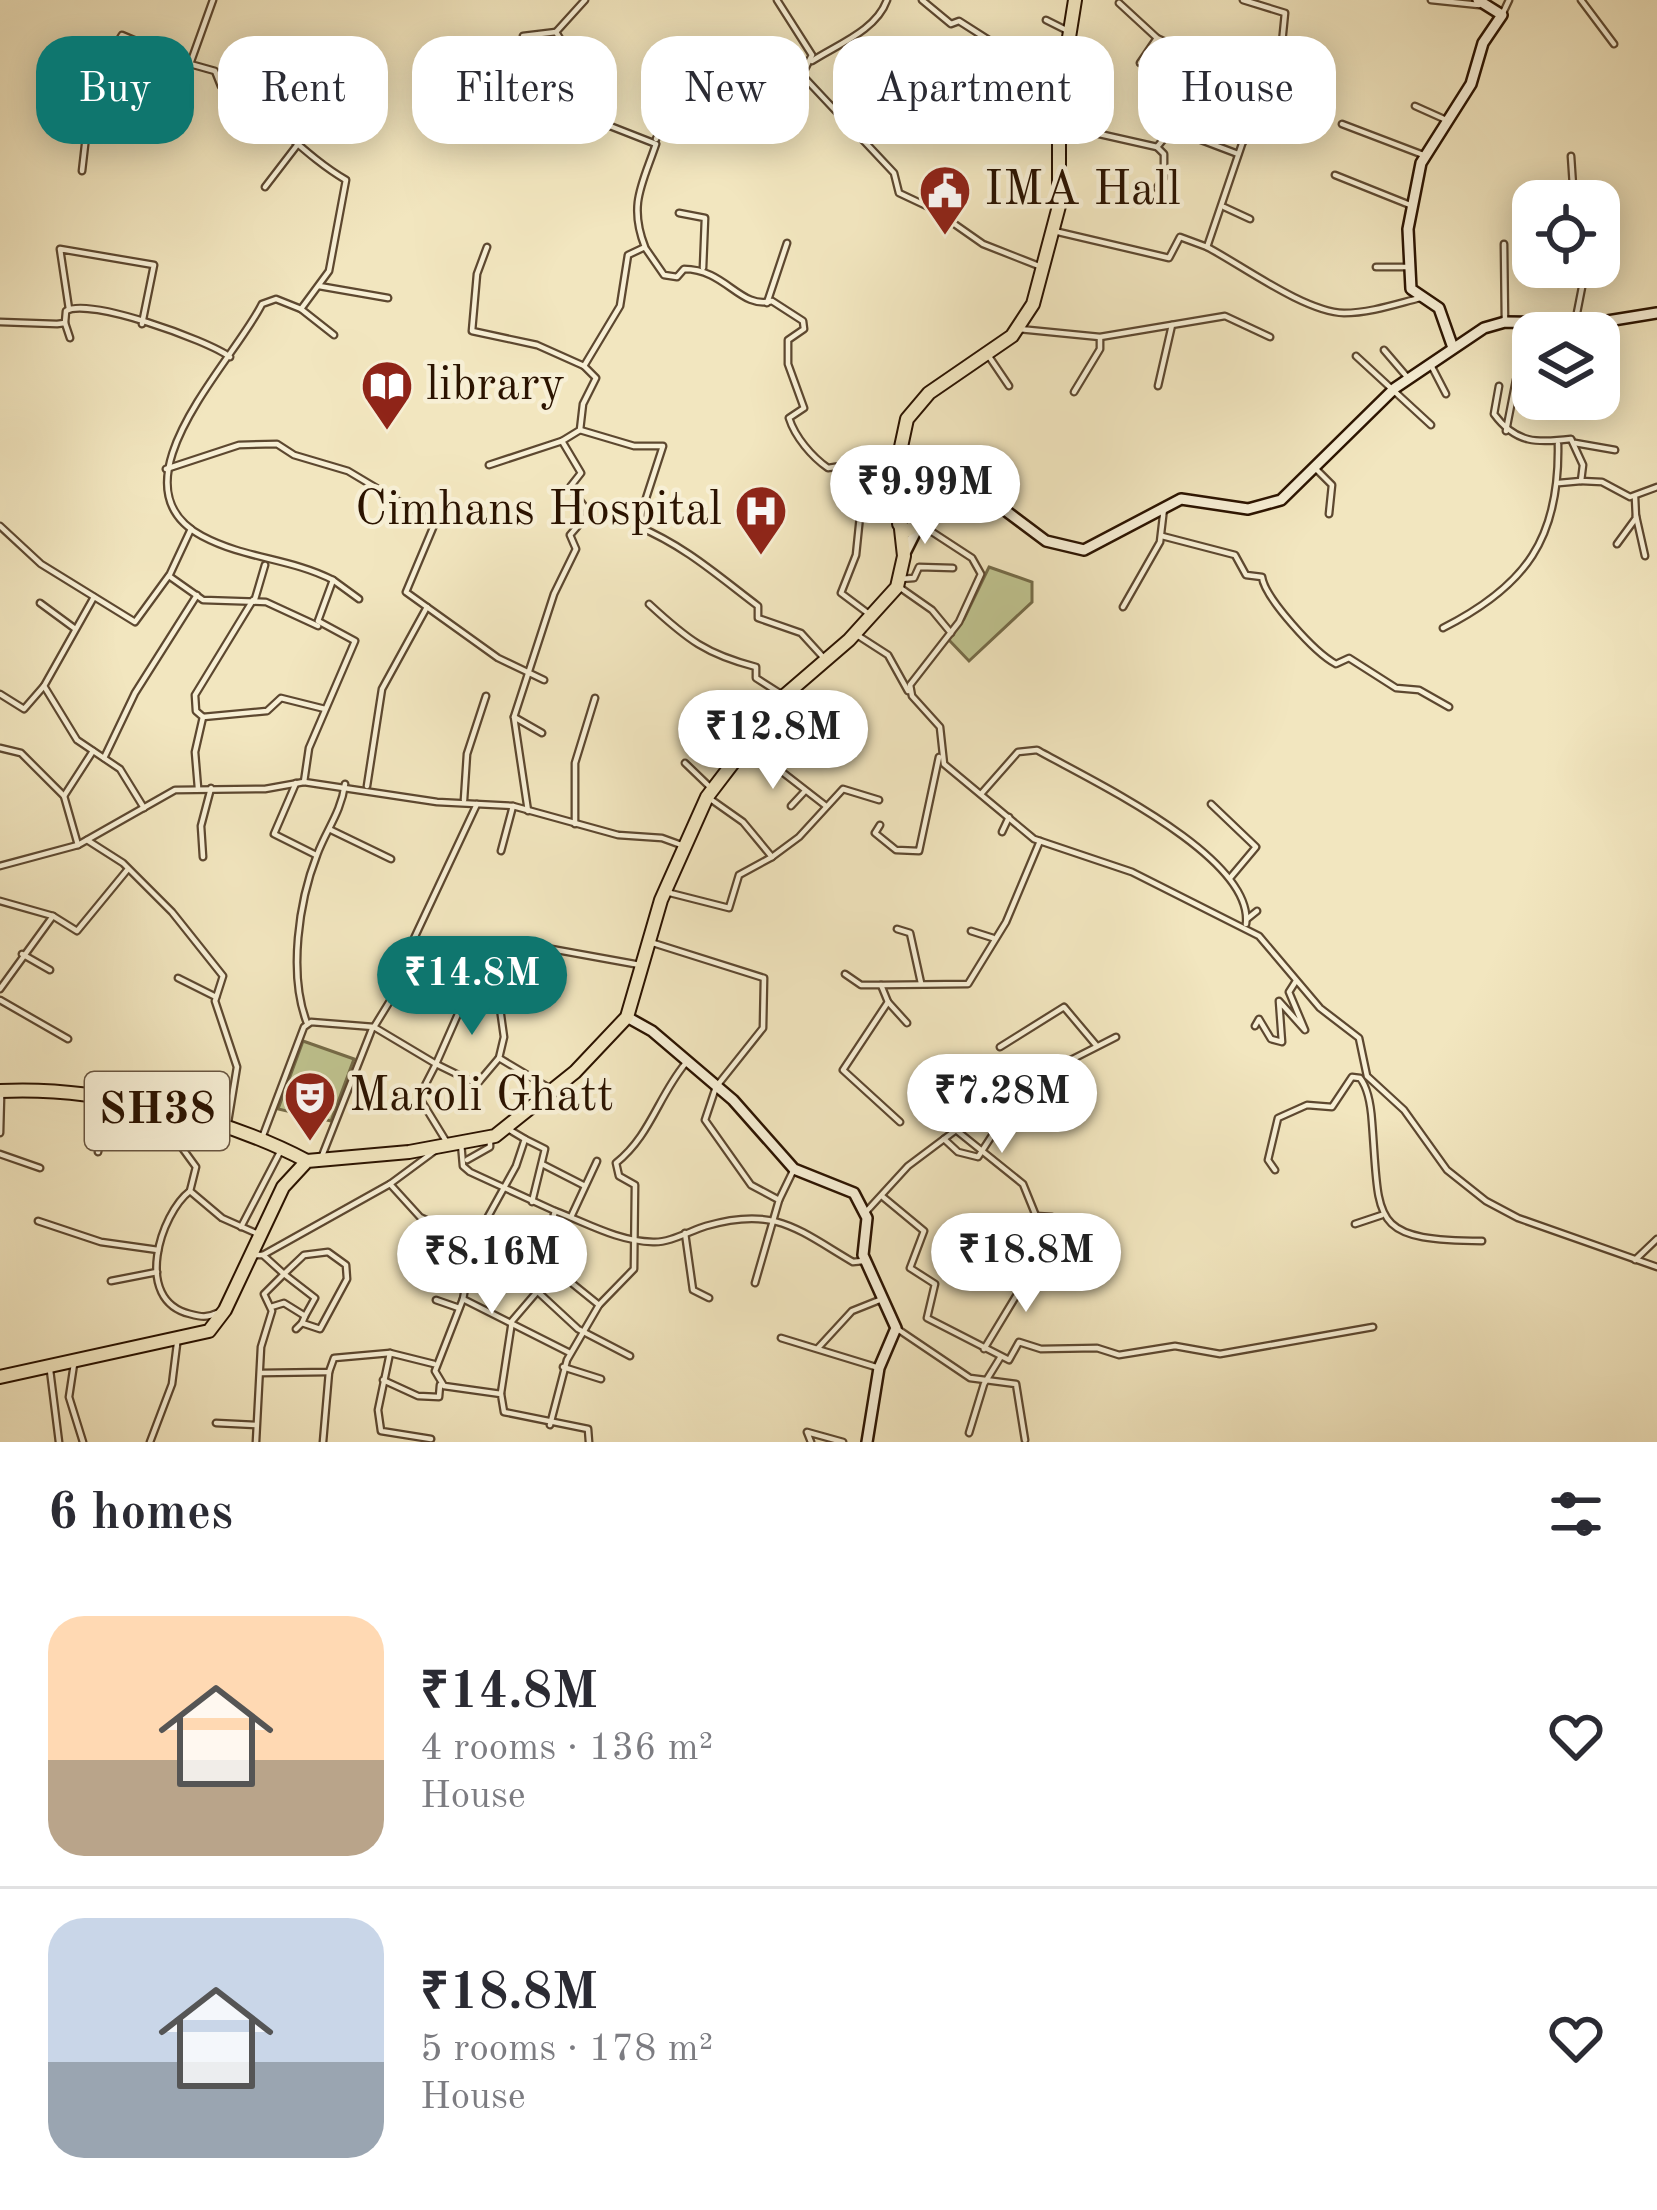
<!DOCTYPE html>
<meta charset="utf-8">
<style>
body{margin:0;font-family:"Old Standard TT",serif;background:#f2f2f3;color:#2b2b33;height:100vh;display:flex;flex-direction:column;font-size:45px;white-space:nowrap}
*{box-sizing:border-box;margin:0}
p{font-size:39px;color:#7c7c81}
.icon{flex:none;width:66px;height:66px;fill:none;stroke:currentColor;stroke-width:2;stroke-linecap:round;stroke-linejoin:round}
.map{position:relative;height:1442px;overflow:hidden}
.sheet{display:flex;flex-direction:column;background:#fff;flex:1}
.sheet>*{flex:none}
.hud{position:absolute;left:36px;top:36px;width:1587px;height:108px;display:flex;gap:24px}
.controls{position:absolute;left:1512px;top:180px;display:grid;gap:24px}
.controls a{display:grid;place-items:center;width:108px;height:108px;border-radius:24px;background:#fff;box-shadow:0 6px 30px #0003;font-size:60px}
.price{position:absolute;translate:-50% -102px;padding:0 27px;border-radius:42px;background:#fff;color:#222;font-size:39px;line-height:78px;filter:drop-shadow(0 3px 6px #0008)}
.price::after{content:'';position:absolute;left:50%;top:72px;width:36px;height:27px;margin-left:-18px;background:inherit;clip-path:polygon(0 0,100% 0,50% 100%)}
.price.active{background:#0f766e;color:#fff}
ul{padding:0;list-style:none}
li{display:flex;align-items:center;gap:36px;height:300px;padding:0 48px}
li+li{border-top:3px solid #e1e1e2}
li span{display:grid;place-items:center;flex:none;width:336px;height:240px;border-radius:36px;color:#555}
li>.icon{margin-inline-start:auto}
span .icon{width:144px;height:144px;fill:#fffc;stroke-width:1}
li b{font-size:51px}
h2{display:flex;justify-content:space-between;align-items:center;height:144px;padding:0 48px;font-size:51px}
.chip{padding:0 42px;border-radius:36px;background:#fff;box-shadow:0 6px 30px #0003;font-size:42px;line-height:108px}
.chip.active{background:#0f766e;color:#fff}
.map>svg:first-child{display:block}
.green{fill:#bfc38f;stroke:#756b48;stroke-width:3}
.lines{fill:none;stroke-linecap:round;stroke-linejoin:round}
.street-casing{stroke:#5d4830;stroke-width:9}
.secondary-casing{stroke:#2b1300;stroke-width:14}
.primary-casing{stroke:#2b1300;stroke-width:16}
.street{stroke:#f7efd5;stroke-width:4.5}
.secondary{stroke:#f7efd5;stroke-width:9}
.primary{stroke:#f2e6bf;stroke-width:12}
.labels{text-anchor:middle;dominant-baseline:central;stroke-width:9;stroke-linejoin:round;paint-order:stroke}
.shield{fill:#f7efd5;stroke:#685540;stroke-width:3}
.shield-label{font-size:45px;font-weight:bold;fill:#2b1300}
.poi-label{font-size:48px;fill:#2b1300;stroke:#f7efd5;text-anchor:start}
</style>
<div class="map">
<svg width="1657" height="1442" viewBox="0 0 1657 1442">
<rect width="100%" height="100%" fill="#f2e6bf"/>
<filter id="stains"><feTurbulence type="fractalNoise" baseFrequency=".00167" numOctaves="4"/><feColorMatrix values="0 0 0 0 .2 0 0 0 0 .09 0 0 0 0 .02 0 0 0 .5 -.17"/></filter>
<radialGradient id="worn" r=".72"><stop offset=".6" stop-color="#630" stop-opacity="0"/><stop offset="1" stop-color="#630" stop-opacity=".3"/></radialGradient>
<!-- green -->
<g class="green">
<polygon points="989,567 1032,582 1032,602 969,661 948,639 964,619"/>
<polygon points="303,1041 354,1059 331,1121 278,1109"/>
</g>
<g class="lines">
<!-- street casing -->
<g class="street-casing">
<g id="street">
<path d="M213,0l-23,64 25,7 6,15c48,25 80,68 125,94l-17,91 -28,38 -25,-10 -14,5c-28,57 -155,181 -60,232 43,23 88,22 131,44l-15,41 37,20 -46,107 -5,34"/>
<polyline points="777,0 812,55 802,75 894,173 899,193 933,209 983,244 1039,266"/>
<polyline points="922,0 951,24 959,21 1031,67 1057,76"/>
<polyline points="1431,0 1479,5"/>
<polyline points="1581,0 1614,44"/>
<polyline points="1119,3 1157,38 1269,89"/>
<polyline points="1502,15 1509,0"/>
<polyline points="1046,20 1068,31"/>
<polyline points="523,36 556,32"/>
<path d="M812,61c24,-16 64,-30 75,-61"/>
<polyline points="1140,63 1157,38"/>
<polyline points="1415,106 1444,119"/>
<polyline points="267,109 282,83"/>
<polyline points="786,118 776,86 802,75"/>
<polyline points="1342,124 1426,156"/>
<polyline points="1063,136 1095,133 1157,147 1164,154 1164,177 1157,188"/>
<polyline points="656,139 666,117"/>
<polyline points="1157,147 1172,129 1238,154"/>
<polyline points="1571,156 1574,201"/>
<polyline points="82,171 92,84 122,35 190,64"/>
<polyline points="1335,175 1410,205"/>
<polyline points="265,187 298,144"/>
<polyline points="1224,207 1250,219"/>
<polyline points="679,213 705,218 703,268"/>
<polyline points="1054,231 1169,258 1180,237 1207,247 1242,144 1279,73 1285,13 1243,0"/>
<polyline points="1504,244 1505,322"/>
<polyline points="487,247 477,274 472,331 537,345 584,366"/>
<path d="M1207,247c36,19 98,65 137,66 26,0 52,-9 76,-15"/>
<path d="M646,249l18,26 13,2 7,-8c42,0 56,41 88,32l31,20 1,8 -16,11v24l16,44 -15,10c6,19 23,39 39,50l13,-2 22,21 33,6"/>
<polyline points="1376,267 1409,267"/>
<polyline points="319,286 388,298"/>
<polyline points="767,303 787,243"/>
<polyline points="69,309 60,249 154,265 142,324"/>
<polyline points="301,309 334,335"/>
<path d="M0,322l57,2 8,-1 1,-12c22,-14 141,29 164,46"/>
<polyline points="65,323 70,338"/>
<polyline points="1575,323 1586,267"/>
<polyline points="1019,329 1100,337 1225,316 1270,337"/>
<polyline points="1384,350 1408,378"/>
<polyline points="988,355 1009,386"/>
<polyline points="1356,356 1431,425"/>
<polyline points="1432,367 1446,394"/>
<polyline points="1158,386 1172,325"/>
<path d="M1499,386l-5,28c22,30 44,29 77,25l12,26 -2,16 21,1 28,15 27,-10"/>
<polyline points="1074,392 1100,349 1100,339"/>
<path d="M580,430l54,16h29l-26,80c48,20 80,49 121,80v12l43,15 21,23"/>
<polyline points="1506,431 1516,380 1527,358 1522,322"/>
<polyline points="1575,443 1615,450"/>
<polyline points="489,465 562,441"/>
<polyline points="1314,467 1332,485 1329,514"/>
<polyline points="166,469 239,445 277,444 294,455 348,471 435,523 406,592 498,658 544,680"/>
<polyline points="1559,483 1581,481"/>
<polyline points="863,487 856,555 841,593 869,614"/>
<polyline points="1636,516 1645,556"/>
<polyline points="0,526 41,564 135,622 170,574 191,529"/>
<polyline points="923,526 972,558 981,574 959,622 910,685 912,696 940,727 944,764 1034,839 1132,872 1259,936 1320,1008 1359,1038 1367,1076 1404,1110 1447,1170 1486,1201 1518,1218 1657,1267"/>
<path d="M1162,536l73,19 11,20 16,2c3,21 53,76 74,87l13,-6 47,30 23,2 30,17"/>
<polyline points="1617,544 1636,518 1635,497"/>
<polyline points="169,576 203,600 266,602 318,626"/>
<polyline points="900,579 914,578 919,567 953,568"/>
<polyline points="333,580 359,599"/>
<polyline points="902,589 932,610 951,633"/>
<polyline points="94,597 44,686 77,740 120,769 144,808"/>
<polyline points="255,599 265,565"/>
<polyline points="40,603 74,628"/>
<path d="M649,604c39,36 57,50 107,63v11l25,16"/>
<polyline points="1123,607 1160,542 1164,508"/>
<path d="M1443,628c83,-42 117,-90 115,-184"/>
<polyline points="857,635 888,655 908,691"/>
<polyline points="0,694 24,709 44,686"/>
<polyline points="203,717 267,711 281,698 325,709"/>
<polyline points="514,717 542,733"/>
<polyline points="750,747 826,806"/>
<polyline points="0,748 21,753 64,796 78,845"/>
<polyline points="104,758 135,693 197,595"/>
<polyline points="685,763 712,789"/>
<polyline points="296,783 274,834 316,855"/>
<polyline points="367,786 382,689 427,607"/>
<polyline points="198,788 195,752 203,717 196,711 195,695 253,600"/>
<path d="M981,794l37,-42 19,-2c51,29 217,106 209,174"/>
<polyline points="64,796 93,751"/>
<polyline points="464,800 467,754 486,696"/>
<polyline points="1211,804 1256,847 1230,878"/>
<polyline points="791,806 805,791"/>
<path d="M528,811l-14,-94 40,-123 22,-45 -6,-14 19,-22 -19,-26 11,-14 -19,-32 18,-11 3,-26 13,-26 -12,-12 36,-60 8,-51 17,-8c-17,-43 -2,-64 11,-103l-69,-27 -30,-32 18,-22 -19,-31 29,-32"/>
<polyline points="575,824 575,763 595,698"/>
<polyline points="880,825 875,833 896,850 919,851 939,757"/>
<polyline points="331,830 391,859"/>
<polyline points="1002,832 1009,817"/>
<polyline points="87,840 123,863 172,912 223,976 215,1001 237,1067 228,1122"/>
<polyline points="501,851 513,806"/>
<polyline points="203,857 201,826 211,788"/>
<polyline points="772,857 799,837 843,789 879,800"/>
<polyline points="0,866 78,845 175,790 265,789 304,782 437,802 513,806 618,835 662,838 684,846"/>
<polyline points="670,893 729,908 739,875 772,857 743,822 709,798"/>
<polyline points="0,901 53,916 77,931 128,869"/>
<polyline points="1247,919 1257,911"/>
<polyline points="897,929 910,933 921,983"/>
<polyline points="971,931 993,938"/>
<polyline points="650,942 764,978 763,1028 716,1087 705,1120 751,1185 779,1200 755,1283"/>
<polyline points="410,947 473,980"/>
<polyline points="22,954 50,970"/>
<polyline points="845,974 861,985 881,985"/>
<polyline points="178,978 216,997"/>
<polyline points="0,989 53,916"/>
<polyline points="498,994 504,1037 499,1058 551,1089"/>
<polyline points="499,994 524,944 640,965"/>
<polyline points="0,1000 68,1039"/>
<polyline points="888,1002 843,1070 900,1122"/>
<path d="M307,1023c-19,-49 -8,-122 10,-168 9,-25 24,-42 28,-71"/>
<polyline points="907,1023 888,1002 881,985 968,984 1006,922 1040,841"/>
<polyline points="1255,1026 1259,1019 1271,1039 1282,1042 1279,1001 1305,1030 1289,992 1296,981"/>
<polyline points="374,1027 393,996 410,947 477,804"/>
<polyline points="1000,1047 1064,1007 1096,1045"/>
<polyline points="499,1058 477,1084 436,1064 473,980 515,999"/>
<polyline points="156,1112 196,1167 190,1191 222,1218 258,1234"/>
<polyline points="508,1129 525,1139 516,1166 474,1242 463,1299 435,1371 444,1386 501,1394 504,1412 588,1429 589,1442"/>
<polyline points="955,1130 974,1095"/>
<polyline points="0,1133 1,1096"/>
<polyline points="262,1138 304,1027 311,1022 374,1027 436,1064 419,1097 446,1141"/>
<polyline points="525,1139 545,1149 532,1202"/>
<polyline points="944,1139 956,1130 1023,1184 1036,1216"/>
<polyline points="461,1143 463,1166 470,1172 555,1211 542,1259 599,1305"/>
<polyline points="98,1152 108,1100"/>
<polyline points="0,1154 40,1168"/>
<polyline points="322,1156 372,1029"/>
<polyline points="467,1160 490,1147 490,1138"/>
<polyline points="542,1164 585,1186"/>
<path d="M1275,1170l-7,-10 10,-42 29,-13 25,2 20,-30 8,1c8,10 11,29 12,44 8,101 -3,118 110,119"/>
<polyline points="390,1184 420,1217 472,1241"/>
<path d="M190,1191c-29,22 -58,109 0,123 11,3 17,4 27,-1"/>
<polyline points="883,1197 924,1231 910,1268 935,1284 927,1318 1009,1360 1019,1342 1041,1349 1097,1348 1119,1355 1175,1346 1220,1354 1373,1327"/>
<polyline points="779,1200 794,1169"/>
<path d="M555,1211c32,12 62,30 98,31 16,1 37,-11 53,-16 69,-20 91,3 147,36l10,-1"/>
<polyline points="865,1213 908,1166 944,1139 958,1152 978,1157 997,1128 1057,1067 1116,1037"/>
<polyline points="1036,1216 1013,1246 1053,1272"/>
<polyline points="1036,1216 1052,1217"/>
<polyline points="571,1217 597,1161"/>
<polyline points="38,1221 101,1242 158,1250"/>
<polyline points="1355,1224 1382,1215"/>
<polyline points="241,1227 280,1152"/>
<polyline points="685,1233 693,1290 709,1298"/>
<polyline points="254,1255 263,1255 284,1274 264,1294 272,1311 261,1347 256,1442"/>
<polyline points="263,1255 390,1184 436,1150"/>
<polyline points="1635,1260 1657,1239"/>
<polyline points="111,1281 157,1272"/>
<polyline points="537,1291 578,1329 630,1356"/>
<polyline points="463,1299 570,1353"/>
<polyline points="436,1300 459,1308"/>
<polyline points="271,1307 284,1303 305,1316 302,1323"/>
<polyline points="896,1328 970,1378 1016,1384 1025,1440"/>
<polyline points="296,1329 302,1323 320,1329 347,1279 346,1265 328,1252 304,1255 284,1274 315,1298 305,1316"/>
<polyline points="781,1338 879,1368"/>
<polyline points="818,1348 852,1311 882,1299"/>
<polyline points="984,1349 1036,1263"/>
<polyline points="390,1353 378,1410 381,1431 431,1439"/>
<polyline points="74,1364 69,1397 83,1442"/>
<polyline points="563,1367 601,1379"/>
<polyline points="50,1370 59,1442"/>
<polyline points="261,1373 329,1372 334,1358 390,1353 434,1364"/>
<polyline points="383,1380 418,1396 439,1397 440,1385"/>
<polyline points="501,1393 512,1321 554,1272"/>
<polyline points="216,1423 256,1425"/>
<path d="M550,1425l17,-65 32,-55 35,-36 1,-84 -16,-9 -3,-13c34,-27 42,-66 69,-99"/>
<polyline points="969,1433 984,1384 1000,1358"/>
<polyline points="150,1442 172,1384 177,1344"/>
<polyline points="323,1442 329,1372"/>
<polyline points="811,1442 807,1432 843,1442"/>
</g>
</g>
<!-- secondary casing -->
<g class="secondary-casing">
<g id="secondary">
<polyline points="1452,345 1439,308 1411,289 1408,229 1421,163 1471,84 1483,43 1502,15 1478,0"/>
<polyline points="906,551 927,509 966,481 1046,541 1084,550 1181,499 1248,509 1281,500 1395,388 1484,328 1505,322 1595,323 1657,313"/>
<polyline points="627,1017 652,1031 733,1100 794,1169 854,1193 867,1218 863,1255 896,1328 879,1368 867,1442"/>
</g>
</g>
<!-- primary casing -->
<g class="primary-casing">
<g id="primary">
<polyline points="899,524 906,531 917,525"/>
<path d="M0,1091c95,-5 222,25 307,70"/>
<polyline points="0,1377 209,1331 225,1310 283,1187 307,1161 409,1152 495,1136 575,1072 627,1017 661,900 707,797 784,696 849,640 897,587 904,556 895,475 907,419 929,393 1012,336 1033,304 1059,206 1059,100 1075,0"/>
</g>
</g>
<!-- street -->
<use href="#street" class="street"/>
<!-- secondary -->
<use href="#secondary" class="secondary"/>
<!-- primary -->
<use href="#primary" class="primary"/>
</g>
<!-- icons -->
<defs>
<g id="civic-pin" transform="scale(2.7)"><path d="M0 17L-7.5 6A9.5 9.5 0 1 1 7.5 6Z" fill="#8f2418" stroke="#f7efd5"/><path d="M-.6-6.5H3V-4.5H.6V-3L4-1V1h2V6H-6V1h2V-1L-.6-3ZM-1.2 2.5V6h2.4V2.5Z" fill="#fff"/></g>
<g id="library-pin" transform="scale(2.7)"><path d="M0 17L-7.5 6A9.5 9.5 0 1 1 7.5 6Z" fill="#8f2418" stroke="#f7efd5"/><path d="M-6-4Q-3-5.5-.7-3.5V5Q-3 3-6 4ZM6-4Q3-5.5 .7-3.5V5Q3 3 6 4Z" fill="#fff"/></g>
<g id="hospital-pin" transform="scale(2.7)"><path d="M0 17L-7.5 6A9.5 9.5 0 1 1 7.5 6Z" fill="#8f2418" stroke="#f7efd5"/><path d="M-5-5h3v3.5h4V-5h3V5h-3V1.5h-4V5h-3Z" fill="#fff"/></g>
<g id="theatre-pin" transform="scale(2.7)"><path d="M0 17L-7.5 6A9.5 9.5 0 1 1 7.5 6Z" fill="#8f2418" stroke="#f7efd5"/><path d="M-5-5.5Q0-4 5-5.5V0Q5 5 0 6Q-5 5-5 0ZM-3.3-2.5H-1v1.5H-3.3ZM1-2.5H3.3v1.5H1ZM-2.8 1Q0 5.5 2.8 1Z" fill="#fff"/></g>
</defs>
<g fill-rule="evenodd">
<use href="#civic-pin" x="945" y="191"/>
<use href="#library-pin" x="387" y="386"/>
<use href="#hospital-pin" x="761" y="511"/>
<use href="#theatre-pin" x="310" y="1097"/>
</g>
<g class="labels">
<!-- shield labels -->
<rect class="shield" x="85" y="1072" width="144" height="78" rx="9"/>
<g class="shield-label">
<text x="157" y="1111">SH38</text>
</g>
<!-- poi labels -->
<g class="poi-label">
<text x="984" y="191">IMA Hall</text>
<text x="426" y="386">library</text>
<text x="722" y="511" text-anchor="end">Cimhans Hospital</text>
<text x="349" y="1097">Maroli Ghatt</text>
</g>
</g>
<rect width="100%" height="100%" filter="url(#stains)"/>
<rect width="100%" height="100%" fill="url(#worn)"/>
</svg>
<div class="controls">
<a><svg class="icon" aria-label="locate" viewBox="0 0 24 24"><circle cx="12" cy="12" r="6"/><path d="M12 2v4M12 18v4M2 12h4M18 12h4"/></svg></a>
<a><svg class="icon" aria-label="layers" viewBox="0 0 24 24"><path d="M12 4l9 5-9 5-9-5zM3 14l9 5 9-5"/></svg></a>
</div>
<b class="price" style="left:925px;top:547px">₹9.99M</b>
<b class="price" style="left:773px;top:792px">₹12.8M</b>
<b class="price active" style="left:472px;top:1038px">₹14.8M</b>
<b class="price" style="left:1002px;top:1156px">₹7.28M</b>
<b class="price" style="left:1026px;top:1315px">₹18.8M</b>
<b class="price" style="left:492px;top:1317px">₹8.16M</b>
<div class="hud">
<a class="chip active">Buy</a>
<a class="chip">Rent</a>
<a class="chip">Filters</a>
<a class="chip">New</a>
<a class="chip">Apartment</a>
<a class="chip">House</a>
</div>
</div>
<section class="sheet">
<h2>6 homes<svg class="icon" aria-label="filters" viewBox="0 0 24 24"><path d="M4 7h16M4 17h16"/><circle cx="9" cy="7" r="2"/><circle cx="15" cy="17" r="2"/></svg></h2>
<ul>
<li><span style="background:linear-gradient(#ffd9b3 60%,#b9a48a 0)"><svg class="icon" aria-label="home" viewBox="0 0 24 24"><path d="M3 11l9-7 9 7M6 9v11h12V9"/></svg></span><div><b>₹14.8M</b><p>4 rooms · 136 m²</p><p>House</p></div><svg class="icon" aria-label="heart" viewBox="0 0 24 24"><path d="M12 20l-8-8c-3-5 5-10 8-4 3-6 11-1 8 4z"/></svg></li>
<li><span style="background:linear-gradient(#c9d6e8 60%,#9aa5b1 0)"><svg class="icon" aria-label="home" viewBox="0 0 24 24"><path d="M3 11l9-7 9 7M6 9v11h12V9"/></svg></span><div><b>₹18.8M</b><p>5 rooms · 178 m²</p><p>House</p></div><svg class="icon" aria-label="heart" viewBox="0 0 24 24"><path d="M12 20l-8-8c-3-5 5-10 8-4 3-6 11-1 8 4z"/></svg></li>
</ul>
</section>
